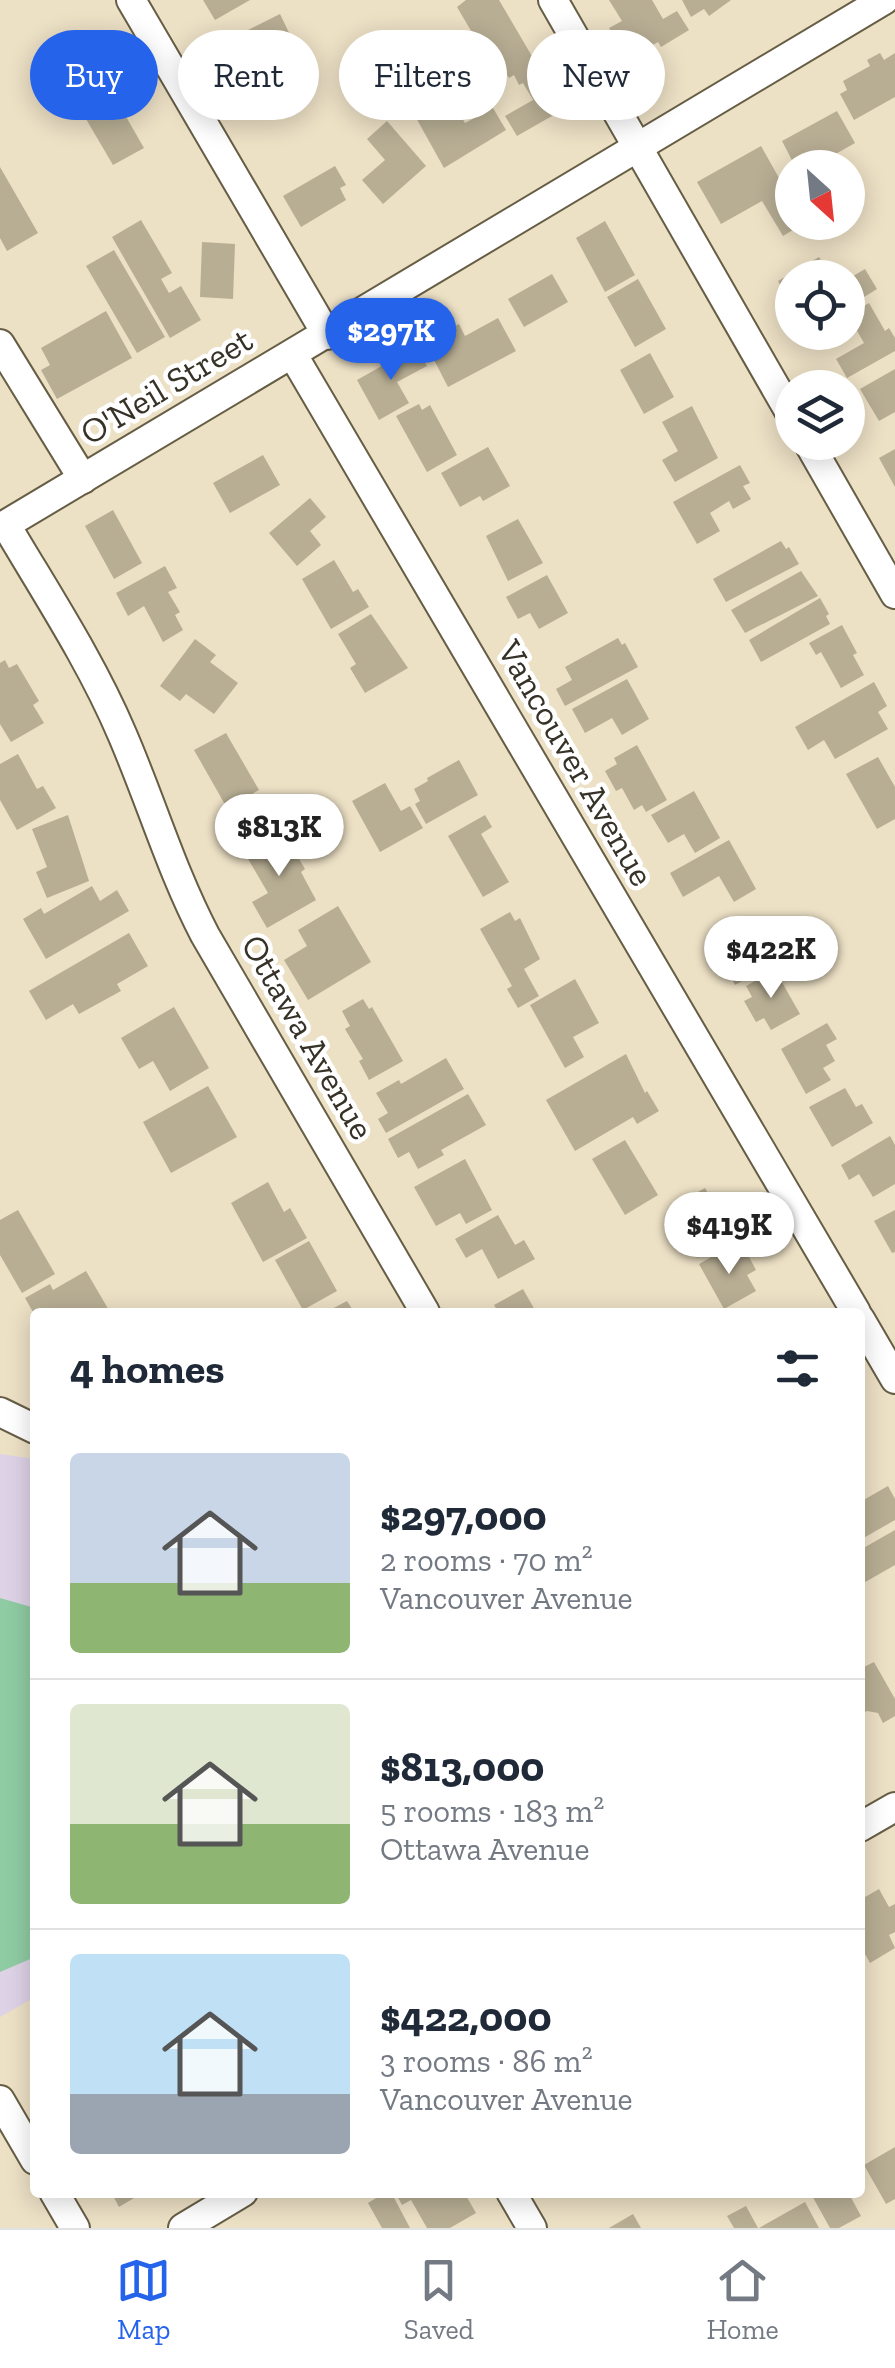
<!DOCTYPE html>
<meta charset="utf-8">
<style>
body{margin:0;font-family:"Zilla Slab",serif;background:#f6f6f7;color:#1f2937;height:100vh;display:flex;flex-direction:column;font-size:38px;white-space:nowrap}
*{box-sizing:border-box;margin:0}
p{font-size:32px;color:#747a83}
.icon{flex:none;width:55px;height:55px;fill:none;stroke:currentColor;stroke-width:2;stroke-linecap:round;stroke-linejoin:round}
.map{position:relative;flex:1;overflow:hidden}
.details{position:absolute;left:30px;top:1308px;width:835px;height:890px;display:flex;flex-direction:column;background:#fff;border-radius:10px;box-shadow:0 5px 25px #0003}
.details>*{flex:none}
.hud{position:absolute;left:30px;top:30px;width:835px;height:90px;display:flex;gap:20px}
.needle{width:65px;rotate:153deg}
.tools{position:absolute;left:775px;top:150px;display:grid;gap:20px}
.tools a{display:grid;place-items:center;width:90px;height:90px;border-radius:50%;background:#fff;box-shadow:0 5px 25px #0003;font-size:50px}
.price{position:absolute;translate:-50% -85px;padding:0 22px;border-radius:35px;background:#fff;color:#222;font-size:32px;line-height:65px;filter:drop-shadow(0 2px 5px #0008)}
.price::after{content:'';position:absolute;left:50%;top:60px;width:30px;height:22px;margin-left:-15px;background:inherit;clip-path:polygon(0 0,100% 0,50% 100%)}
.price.on{background:#2563eb;color:#fff}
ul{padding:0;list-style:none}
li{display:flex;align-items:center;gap:30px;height:250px;padding:0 40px}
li+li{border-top:2px solid #e0e1e3}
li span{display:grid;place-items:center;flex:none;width:280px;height:200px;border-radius:10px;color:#555}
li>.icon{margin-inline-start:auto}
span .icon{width:120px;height:120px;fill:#fffc;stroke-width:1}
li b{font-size:42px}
h2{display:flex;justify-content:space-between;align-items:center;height:120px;padding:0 40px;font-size:42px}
.pill{padding:0 35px;border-radius:45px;background:#fff;box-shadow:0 5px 25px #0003;font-size:35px;line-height:90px}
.pill.on{background:#2563eb;color:#fff}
.tab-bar{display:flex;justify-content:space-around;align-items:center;height:140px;border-top:2px solid #e0e1e3;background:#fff;font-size:28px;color:#747a83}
.tab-bar a{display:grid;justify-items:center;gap:5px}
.tab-bar .on{color:#2563eb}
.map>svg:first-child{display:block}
.education{fill:#ded2e6}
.grass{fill:#8fcba3}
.building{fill:#b8ae94}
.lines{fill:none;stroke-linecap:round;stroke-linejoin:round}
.minor-casing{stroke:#665d45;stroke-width:32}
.minor{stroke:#fff;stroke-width:28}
.labels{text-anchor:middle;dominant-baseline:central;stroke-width:9;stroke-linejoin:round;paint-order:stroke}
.street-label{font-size:35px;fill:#373228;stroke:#fff}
</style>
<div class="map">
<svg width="895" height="2228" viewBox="0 0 895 2228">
<rect width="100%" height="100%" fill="#ece0c5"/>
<!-- education -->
<polygon class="education" points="0,1454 35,1459 35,1997 0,2017"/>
<!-- grass -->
<polygon class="grass" points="0,1598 35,1608 35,1957 0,1972"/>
<!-- building -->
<g class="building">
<polygon points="203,0 250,0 215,20"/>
<polygon points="466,0 499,0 540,70 550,64 573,104 517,136 505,116 533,100 523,83 519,85 514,75 509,78 501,66 498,68 484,38 477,41 457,7"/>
<polygon points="609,0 652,0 663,19 677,11 689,30 661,47 658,42 628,59 609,28 622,21"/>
<polygon points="682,0 731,0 709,16 704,9 691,17"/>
<polygon points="280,14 307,70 274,86 246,31"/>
<polygon points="880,53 884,60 895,53 895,97 854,120 840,94 847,90 843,81 870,66 867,60"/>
<polygon points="430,61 465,123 493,108 506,130 444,168 395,80"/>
<polygon points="117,101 144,148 113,165 86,119"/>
<polygon points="837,111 855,143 811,168 796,168 782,141"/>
<polygon points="387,121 426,166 383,204 362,180 385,160 367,139"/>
<polygon points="761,146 792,201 792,222 806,222 783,236 762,201 721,224 697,182"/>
<polygon points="335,166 346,185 340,188 346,200 301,227 283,196"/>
<polygon points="0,167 38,233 7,251 0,238"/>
<polygon points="141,220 172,273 161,279 169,293 181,286 201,320 170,338 112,237"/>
<polygon points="605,221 635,275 605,292 576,238"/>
<polygon points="202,242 235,244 233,299 200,297"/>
<polygon points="114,250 165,337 137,353 86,266"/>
<polygon points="819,257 831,278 792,278 792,307 778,281"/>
<polygon points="865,269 877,289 848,307 848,279"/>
<polygon points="552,274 568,302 524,327 508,299"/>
<polygon points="638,279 666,329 635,347 607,297"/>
<polygon points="869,303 885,331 889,328 895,338 895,351 847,378 836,359 864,343 848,315"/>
<polygon points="106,311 132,358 57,399 41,370 50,365 41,348"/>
<polygon points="498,318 516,351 448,387 432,356 441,351 434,337 459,324 465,336"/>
<polygon points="417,346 427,366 397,382 409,403 379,420 357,380"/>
<polygon points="650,353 674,397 644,414 620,370"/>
<polygon points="895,369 895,412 879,421 860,389"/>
<polygon points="419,404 422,410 430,405 457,455 427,472 396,416"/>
<polygon points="692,406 718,458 675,482 662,460 678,451 662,422"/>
<polygon points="488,447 510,486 483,501 480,496 460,507 441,473"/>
<polygon points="895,449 895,487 879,458"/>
<polygon points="263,455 280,485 230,513 213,483"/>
<polygon points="740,465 750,483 743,486 751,499 733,509 729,501 710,513 720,531 697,544 673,502"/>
<polygon points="310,498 326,517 310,531 321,545 297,566 269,533"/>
<polygon points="113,510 142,563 114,579 85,526"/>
<polygon points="518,519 543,563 508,581 486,536"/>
<polygon points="781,541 786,549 789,547 799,564 726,602 713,579"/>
<polygon points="334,560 353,592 358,589 369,607 331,629 302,579"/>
<polygon points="165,566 177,588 168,592 180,612 175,615 183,630 163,642 144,606 128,616 116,593"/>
<polygon points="801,571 818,596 745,633 731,610"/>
<polygon points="547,575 568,613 539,629 530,613 518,619 506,597"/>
<polygon points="820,598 829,614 826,616 830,624 761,662 749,640"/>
<polygon points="371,614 408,668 365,693 350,668 356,664 338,634"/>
<polygon points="842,625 857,653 853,655 864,675 841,688 821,652 816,655 809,643"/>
<polygon points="618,638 622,645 625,643 638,667 565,706 556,689 572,680 565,667"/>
<polygon points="195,639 216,655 210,662 238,683 214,714 186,694 180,701 160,686"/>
<polygon points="5,660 9,668 17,664 39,701 33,705 44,723 11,742 0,724 0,663"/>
<polygon points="627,679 649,719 622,735 612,718 585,733 572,709"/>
<polygon points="874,682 887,706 878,712 888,729 835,759 824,740 808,750 795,727"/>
<polygon points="226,733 259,790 227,808 194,750"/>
<polygon points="637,745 667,800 646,812 642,805 634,810 622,788 616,791 605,771 617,764 614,758"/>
<polygon points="18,754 37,789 43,786 56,808 17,830 0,800 0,764"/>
<polygon points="878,757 895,787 895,819 877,829 846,774"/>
<polygon points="459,760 478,795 426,824 415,804 420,801 414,789 428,781 427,778"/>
<polygon points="385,783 401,811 410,806 423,828 380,852 352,801"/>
<polygon points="694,791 720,838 695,853 684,834 668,843 651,815"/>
<polygon points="68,815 89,881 47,898 36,872 47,867 32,829"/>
<polygon points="485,815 492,827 481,834 509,882 483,897 448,836"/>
<polygon points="282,830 305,869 301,872 316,900 267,928 252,902 268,893 244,852"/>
<polygon points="729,840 756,889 734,902 719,876 683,897 670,873"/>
<polygon points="92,886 100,901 117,890 129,911 46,959 23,919 41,908 44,914"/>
<polygon points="338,906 371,962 308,1000 284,960 307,946 298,930"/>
<polygon points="510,912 515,921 520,918 540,959 524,969 539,996 518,1008 507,989 512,986 480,929"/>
<polygon points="734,916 740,926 746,922 757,941 770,933 784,958 735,985 725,965 730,963 712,927"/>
<polygon points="129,933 148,966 117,984 121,991 79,1014 73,1004 46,1020 29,991"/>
<polygon points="775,970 800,1014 771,1030 764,1018 756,1022 744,1001 752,997 746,986"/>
<polygon points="575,979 599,1023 573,1037 584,1057 565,1068 530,1005"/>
<polygon points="363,999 369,1009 372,1007 403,1061 369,1080 359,1061 363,1059 345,1029 350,1026 342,1011"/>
<polygon points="174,1007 209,1068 170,1091 153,1061 139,1069 121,1038"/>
<polygon points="827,1023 837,1039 826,1045 835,1061 823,1068 831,1080 806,1094 781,1049"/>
<polygon points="626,1054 645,1093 647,1091 659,1111 637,1124 633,1117 575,1151 546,1100"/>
<polygon points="446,1058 464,1089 386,1133 378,1119 388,1113 376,1093 399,1080 401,1084"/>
<polygon points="208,1086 237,1137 171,1173 143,1122"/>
<polygon points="845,1088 856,1107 862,1104 873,1123 832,1147 809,1107"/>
<polygon points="468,1094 486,1125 441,1150 444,1155 418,1169 409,1152 398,1158 388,1139"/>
<polygon points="890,1136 895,1145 895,1184 873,1197 859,1174 849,1180 841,1165"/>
<polygon points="625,1140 658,1195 625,1215 592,1159"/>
<polygon points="465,1159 492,1210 466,1224 460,1213 436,1226 414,1187"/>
<polygon points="268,1182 284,1212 290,1208 307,1238 263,1262 231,1203"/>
<polygon points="705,1188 719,1212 727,1208 742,1234 697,1258 669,1208"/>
<polygon points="18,1210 55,1274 22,1293 0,1255 0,1220"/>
<polygon points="895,1210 895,1252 892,1253 874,1221"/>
<polygon points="498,1215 515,1245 524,1240 535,1259 498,1279 482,1249 466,1258 455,1239"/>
<polygon points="309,1241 337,1291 303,1310 275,1260"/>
<polygon points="727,1248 734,1260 747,1253 756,1270 747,1275 756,1291 724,1309 699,1264"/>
<polygon points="86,1271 110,1312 33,1312 25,1298 50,1284 53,1290"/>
<polygon points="523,1289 536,1312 498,1312 494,1305"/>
<polygon points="347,1301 354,1312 326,1312"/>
<polygon points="888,1486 895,1499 895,1520 860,1540 860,1502"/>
<polygon points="895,1530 895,1565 860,1585 860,1550"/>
<polygon points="874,1662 895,1699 895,1716 883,1723 878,1713 867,1711 860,1715 860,1669"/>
<polygon points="879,1889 889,1907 895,1904 895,1932 889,1935 895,1948 870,1963 860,1945 860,1900"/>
<polygon points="895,2147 895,2199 886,2204 864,2165"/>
<polygon points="111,2192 144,2192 119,2207"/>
<polygon points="386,2192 391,2192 410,2228 382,2228 368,2203"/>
<polygon points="395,2192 464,2192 476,2213 450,2228 427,2228 411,2200 402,2205"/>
<polygon points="810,2192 848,2192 861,2216 839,2228 830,2228"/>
<polygon points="805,2202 819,2228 759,2228"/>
<polygon points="746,2206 758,2228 734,2228 727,2216"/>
<polygon points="633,2214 641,2228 609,2228"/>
</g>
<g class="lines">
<!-- minor casing -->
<g class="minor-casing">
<g id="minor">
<polyline points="131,0 327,335"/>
<polyline points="553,0 792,416"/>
<polyline points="0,344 83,479"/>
<polyline points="293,355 856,1312"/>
<polyline points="808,442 895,594"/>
<path d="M6,525c40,68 85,136 116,209 29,67 49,136 83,201l220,377"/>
<polyline points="0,528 884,0"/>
<polyline points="860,1319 895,1379"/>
<polyline points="0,1412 35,1429"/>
<polyline points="860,1827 895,1807"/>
<polyline points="0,2100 35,2160"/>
<polyline points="54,2192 75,2228"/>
<polyline points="511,2192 532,2228"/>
<polyline points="183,2228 243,2192"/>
</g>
</g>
<!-- minor -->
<use href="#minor" class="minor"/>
</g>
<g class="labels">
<!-- street labels -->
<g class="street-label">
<text transform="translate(166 386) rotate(-31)">O'Neil Street</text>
<text transform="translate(576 763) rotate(60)">Vancouver Avenue</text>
<text transform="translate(308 1037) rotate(60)">Ottawa Avenue</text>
</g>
</g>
</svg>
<div class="tools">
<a><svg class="needle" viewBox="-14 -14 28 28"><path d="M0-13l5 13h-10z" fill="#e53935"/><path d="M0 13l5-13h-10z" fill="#747a83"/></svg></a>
<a><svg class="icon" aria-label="locate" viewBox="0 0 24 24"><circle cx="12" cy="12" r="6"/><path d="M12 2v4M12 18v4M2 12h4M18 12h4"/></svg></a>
<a><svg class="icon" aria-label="layers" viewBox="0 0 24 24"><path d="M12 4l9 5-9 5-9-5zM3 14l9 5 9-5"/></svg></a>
</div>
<b class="price on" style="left:391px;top:383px">$297K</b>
<b class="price" style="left:279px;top:879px">$813K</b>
<b class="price" style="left:771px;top:1001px">$422K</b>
<b class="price" style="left:729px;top:1277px">$419K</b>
<div class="hud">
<a class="pill on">Buy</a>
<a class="pill">Rent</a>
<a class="pill">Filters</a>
<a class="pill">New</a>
</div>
<section class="details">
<h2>4 homes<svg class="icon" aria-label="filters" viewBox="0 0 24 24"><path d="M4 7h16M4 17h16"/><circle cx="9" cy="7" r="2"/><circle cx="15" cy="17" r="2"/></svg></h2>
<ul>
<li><span style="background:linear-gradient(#c9d6e8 65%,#8fb573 0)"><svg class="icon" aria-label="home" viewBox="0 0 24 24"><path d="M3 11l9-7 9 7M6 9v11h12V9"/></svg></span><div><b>$297,000</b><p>2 rooms · 70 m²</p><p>Vancouver Avenue</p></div></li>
<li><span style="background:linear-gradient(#dfe7d0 60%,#8fb573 0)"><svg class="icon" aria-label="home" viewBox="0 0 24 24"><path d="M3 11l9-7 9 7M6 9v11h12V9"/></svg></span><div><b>$813,000</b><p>5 rooms · 183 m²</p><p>Ottawa Avenue</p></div></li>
<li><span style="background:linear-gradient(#bfe0f5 70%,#9aa5b1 0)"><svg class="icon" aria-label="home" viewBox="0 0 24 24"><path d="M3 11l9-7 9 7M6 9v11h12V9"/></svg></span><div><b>$422,000</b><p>3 rooms · 86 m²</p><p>Vancouver Avenue</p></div></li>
</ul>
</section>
</div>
<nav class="tab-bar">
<a class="on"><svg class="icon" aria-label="map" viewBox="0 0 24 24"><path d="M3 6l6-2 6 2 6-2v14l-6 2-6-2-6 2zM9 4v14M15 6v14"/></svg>Map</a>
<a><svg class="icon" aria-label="saved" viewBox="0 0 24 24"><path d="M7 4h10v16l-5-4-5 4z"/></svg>Saved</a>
<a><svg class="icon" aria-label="home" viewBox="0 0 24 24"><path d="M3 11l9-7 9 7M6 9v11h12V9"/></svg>Home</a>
</nav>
